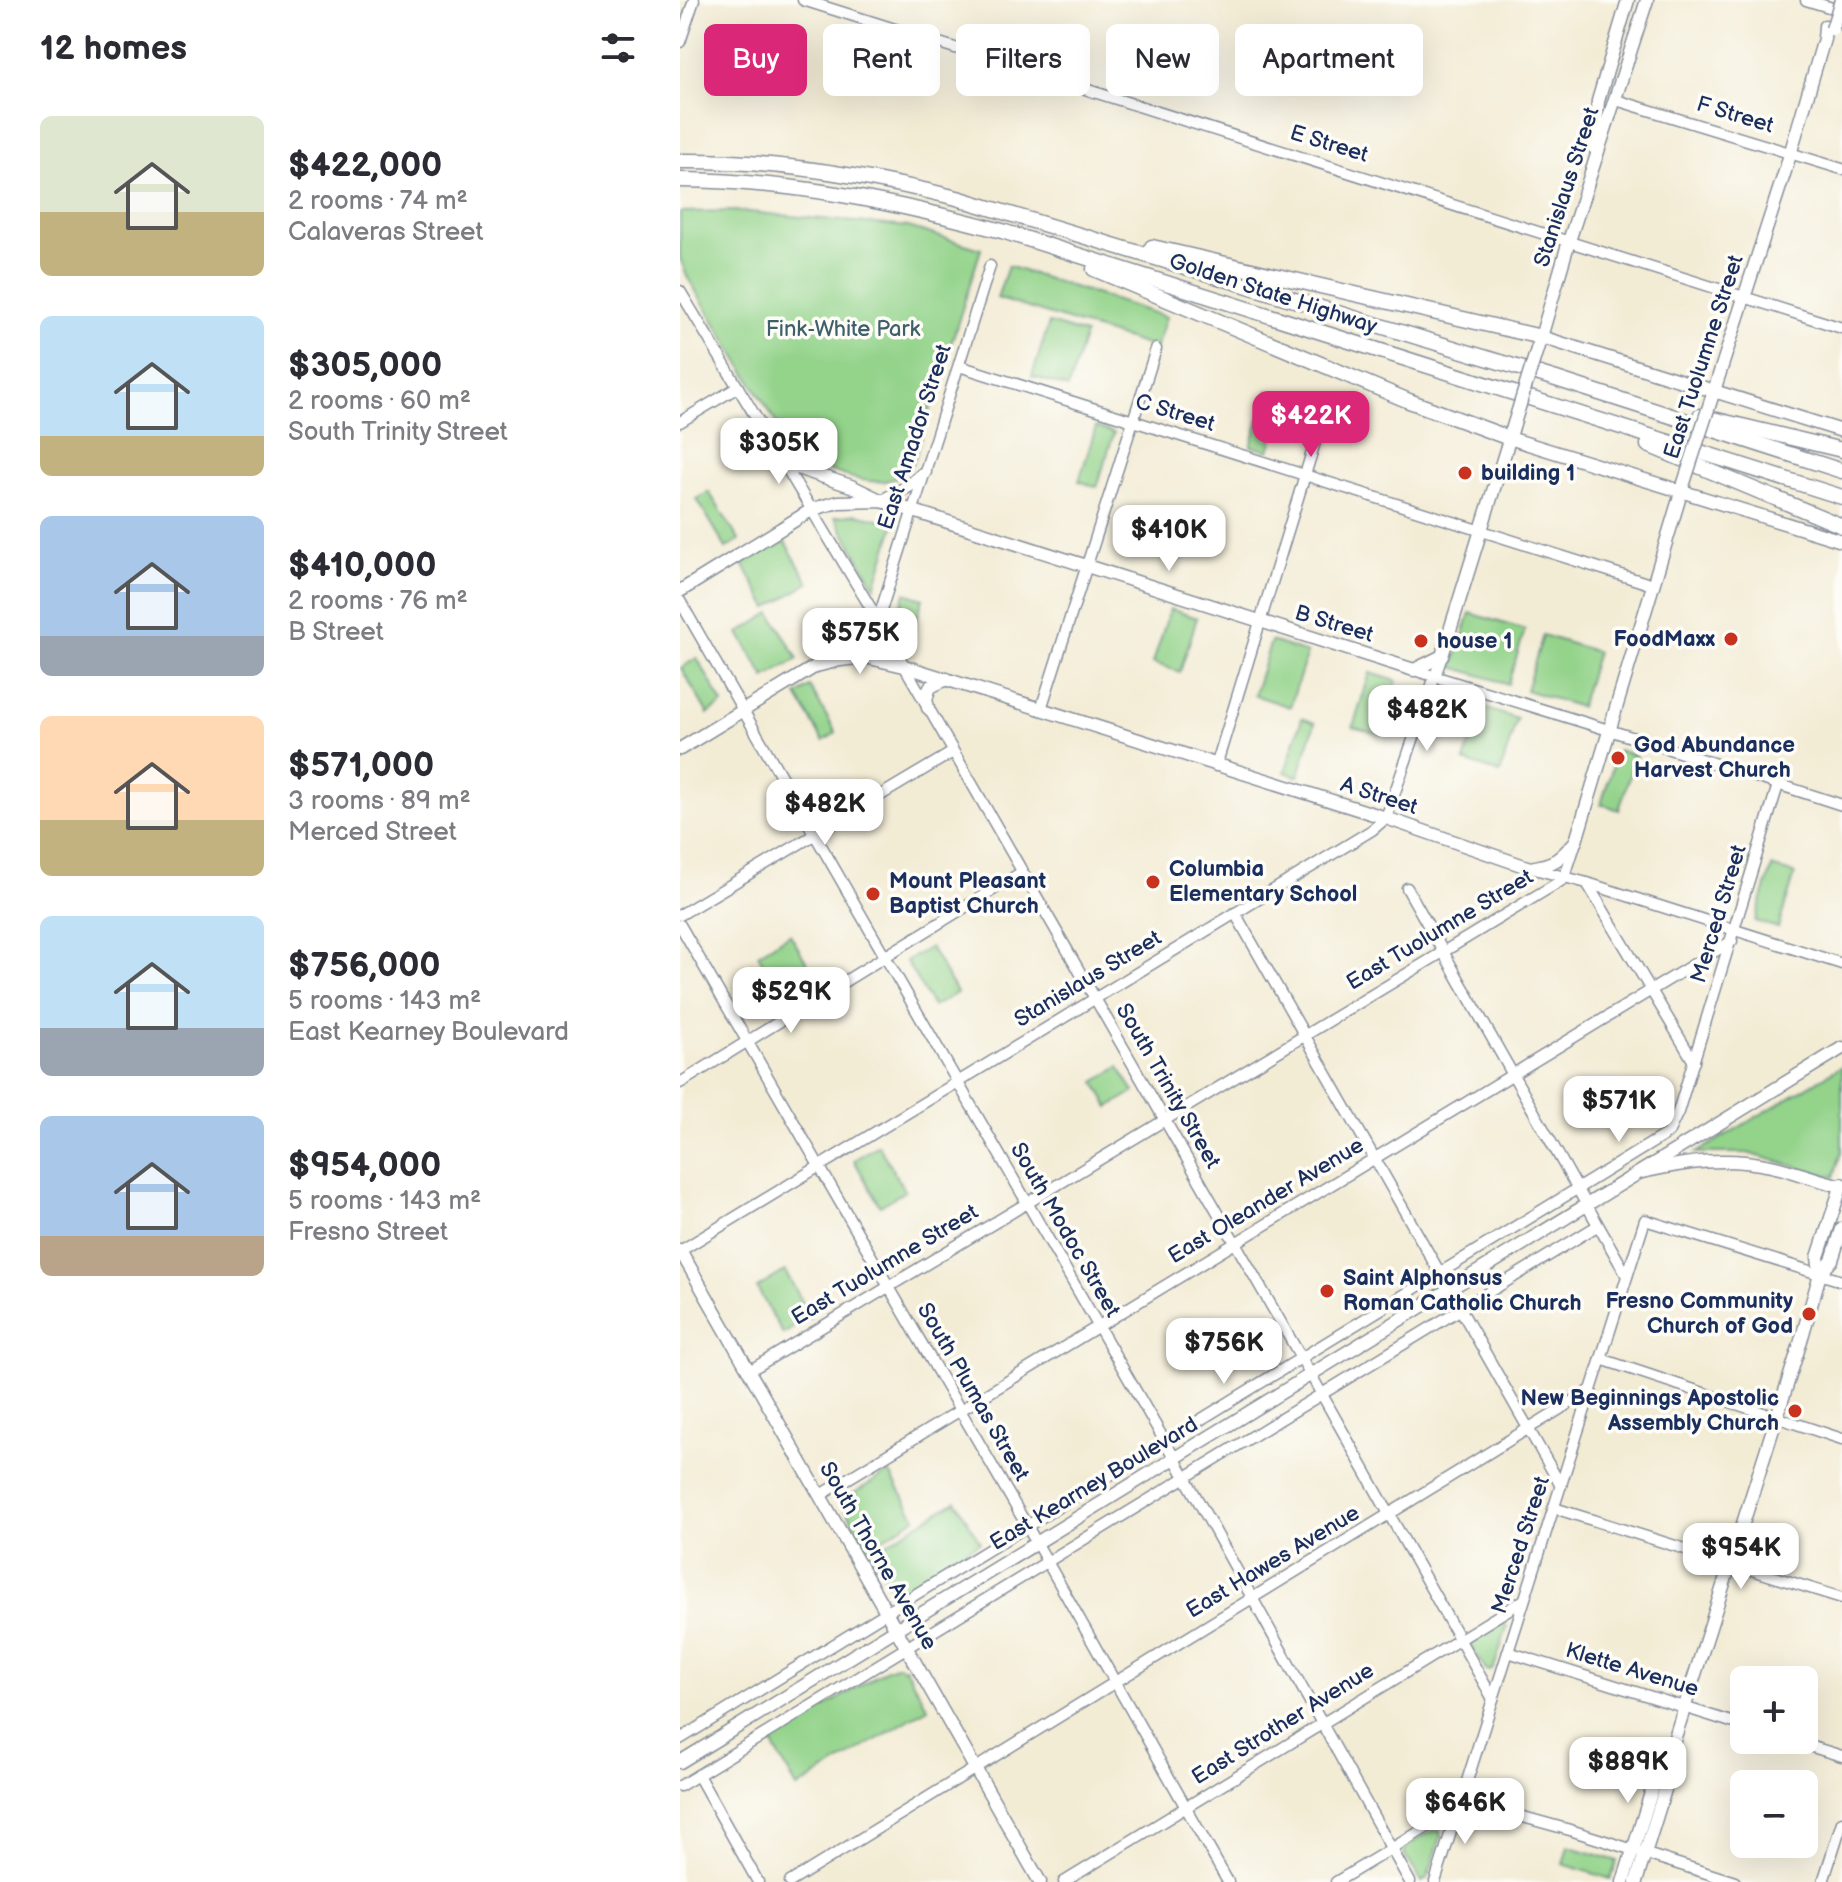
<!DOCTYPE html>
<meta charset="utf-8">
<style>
body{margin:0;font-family:"Balsamiq Sans",sans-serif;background:#f2f2f3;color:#2b2b33;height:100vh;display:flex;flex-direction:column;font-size:30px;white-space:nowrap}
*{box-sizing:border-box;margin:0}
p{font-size:26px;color:#7c7c81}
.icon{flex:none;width:44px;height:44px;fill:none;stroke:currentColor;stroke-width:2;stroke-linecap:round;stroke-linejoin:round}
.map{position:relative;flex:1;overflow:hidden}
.drawer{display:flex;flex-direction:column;background:#fff;width:680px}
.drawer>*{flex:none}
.guide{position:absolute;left:24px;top:24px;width:760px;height:72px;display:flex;gap:16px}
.tools{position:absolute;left:1050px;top:1666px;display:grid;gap:16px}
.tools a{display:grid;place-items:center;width:88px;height:88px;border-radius:12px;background:#fff;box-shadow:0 8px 32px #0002;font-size:40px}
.price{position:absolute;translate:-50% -68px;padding:0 18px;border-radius:16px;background:#fff;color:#222;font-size:26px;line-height:52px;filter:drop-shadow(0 2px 4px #0008)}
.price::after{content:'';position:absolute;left:50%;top:48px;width:24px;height:18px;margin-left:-12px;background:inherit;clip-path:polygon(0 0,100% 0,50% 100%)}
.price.active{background:#db2777;color:#fff}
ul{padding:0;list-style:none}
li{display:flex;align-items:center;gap:24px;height:200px;padding:0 40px}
li span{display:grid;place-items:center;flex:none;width:224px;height:160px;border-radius:12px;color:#555}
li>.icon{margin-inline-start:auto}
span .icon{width:96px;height:96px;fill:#fffc;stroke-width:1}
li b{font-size:34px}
h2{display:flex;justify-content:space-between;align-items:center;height:96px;padding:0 40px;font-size:34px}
.pill{padding:0 28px;border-radius:12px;background:#fff;box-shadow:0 8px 32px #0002;font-size:28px;line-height:72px}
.pill.active{background:#db2777;color:#fff}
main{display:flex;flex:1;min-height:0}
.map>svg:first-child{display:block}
.green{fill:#93d38a;stroke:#578174;stroke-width:2}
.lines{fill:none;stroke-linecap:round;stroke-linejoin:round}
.minor-casing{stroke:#878e9a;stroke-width:13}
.major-casing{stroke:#878e9a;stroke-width:15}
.highway-casing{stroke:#878e9a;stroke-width:17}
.minor{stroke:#fff;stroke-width:10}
.major{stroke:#fff;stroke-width:12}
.highway{stroke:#fff;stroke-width:14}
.major-bridge-casing{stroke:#878e9a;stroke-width:15;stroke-linecap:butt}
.major-bridge{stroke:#fff;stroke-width:12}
.poi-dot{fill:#c8321e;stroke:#fdfcf7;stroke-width:3}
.labels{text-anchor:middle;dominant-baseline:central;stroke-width:7;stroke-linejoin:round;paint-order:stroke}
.street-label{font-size:22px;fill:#1b2f5e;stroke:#fdfcf7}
.park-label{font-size:22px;fill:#3f606b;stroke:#fdfcf7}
.poi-label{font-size:22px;font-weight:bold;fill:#1b2f5e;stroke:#fdfcf7;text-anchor:start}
</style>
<main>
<section class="drawer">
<h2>12 homes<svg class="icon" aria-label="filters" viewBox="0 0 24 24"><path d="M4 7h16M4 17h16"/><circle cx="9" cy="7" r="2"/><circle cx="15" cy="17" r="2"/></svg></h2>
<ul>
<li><span style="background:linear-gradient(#dfe7d0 60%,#c2b280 0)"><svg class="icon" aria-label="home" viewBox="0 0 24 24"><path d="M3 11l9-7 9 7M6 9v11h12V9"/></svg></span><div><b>$422,000</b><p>2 rooms · 74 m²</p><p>Calaveras Street</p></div></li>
<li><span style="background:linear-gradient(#bfe0f5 75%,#c2b280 0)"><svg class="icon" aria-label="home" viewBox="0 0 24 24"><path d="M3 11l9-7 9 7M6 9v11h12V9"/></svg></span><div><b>$305,000</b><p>2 rooms · 60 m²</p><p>South Trinity Street</p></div></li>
<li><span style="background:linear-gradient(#a9c7e8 75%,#9aa5b1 0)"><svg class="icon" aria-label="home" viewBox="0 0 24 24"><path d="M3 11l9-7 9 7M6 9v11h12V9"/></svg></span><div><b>$410,000</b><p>2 rooms · 76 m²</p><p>B Street</p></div></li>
<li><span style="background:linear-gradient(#ffd9b3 65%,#c2b280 0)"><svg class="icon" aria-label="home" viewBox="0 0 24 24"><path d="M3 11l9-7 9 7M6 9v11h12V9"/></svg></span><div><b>$571,000</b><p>3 rooms · 89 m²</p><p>Merced Street</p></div></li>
<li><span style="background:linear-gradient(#bfe0f5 70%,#9aa5b1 0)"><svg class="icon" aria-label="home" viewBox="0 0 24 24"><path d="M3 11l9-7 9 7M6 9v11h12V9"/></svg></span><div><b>$756,000</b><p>5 rooms · 143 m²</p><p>East Kearney Boulevard</p></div></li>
<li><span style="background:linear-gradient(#a9c7e8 75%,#b9a48a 0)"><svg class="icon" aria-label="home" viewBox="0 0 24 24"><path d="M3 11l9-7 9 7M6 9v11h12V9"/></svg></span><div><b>$954,000</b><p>5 rooms · 143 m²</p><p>Fresno Street</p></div></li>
</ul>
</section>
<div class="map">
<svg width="1162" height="1882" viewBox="0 0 1162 1882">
<rect width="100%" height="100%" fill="#fdfcf7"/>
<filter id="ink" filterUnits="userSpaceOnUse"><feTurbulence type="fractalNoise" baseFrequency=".0125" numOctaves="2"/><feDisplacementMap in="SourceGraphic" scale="16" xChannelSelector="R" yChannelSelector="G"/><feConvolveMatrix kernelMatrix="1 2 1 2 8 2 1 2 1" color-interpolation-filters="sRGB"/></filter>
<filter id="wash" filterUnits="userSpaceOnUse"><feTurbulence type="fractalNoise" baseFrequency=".006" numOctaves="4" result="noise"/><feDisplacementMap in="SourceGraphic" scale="32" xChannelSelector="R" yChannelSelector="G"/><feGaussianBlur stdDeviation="1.8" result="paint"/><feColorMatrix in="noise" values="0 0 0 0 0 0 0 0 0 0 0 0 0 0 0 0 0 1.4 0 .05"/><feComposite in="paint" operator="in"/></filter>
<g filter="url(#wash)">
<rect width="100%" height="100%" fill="#f3ecd5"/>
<!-- green -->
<g class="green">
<path d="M58,211l170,16 73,22 -66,209c-20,46 -82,12 -116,2l-111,-182 -8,-20v-46z"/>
<polygon points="328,266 486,317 476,348 317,298"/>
<polygon points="369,323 405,334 388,388 352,376"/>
<polygon points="588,391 606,397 589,451 571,446"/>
<polygon points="416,427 434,433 417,487 399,481"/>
<polygon points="29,492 59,540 46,548 17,499"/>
<polygon points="176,514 215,523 195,587 155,517"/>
<polygon points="104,540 129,583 88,608 63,564"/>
<polygon points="225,593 243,599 229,645 216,622"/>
<polygon points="490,609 517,618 500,672 473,663"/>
<polygon points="91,613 118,659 85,678 59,633"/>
<polygon points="790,613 845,630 828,684 773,667"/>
<polygon points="863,635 917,652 900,707 846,690"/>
<polygon points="591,641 627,653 610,707 574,695"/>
<polygon points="17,658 43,704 28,714 1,668"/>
<polygon points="690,673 717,681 701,735 673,727"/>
<polygon points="130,687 156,733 143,741 117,695"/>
<polygon points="801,707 837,719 820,773 784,761"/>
<polygon points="622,718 635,723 618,777 605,772"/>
<polygon points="938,750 956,756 939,810 921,804"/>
<polygon points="1092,867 1115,874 1098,928 1075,921"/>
<polygon points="110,934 137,980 104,1000 78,954"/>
<polygon points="250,947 277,993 253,1007 226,961"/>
<polygon points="1162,1066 1162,1150 1154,1177 1067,1153 1016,1153"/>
<polygon points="439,1067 454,1092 429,1107 415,1082"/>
<polygon points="198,1145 225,1191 200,1206 174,1160"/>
<polygon points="105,1271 131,1317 103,1334 77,1288"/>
<polygon points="209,1472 236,1518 187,1548 161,1501"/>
<polygon points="276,1501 300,1542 214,1594 190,1553"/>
<polygon points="819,1623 824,1623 827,1627 814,1668 810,1671 805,1669 790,1644 791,1640"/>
<polygon points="219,1665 222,1669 225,1668 248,1708 117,1788 92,1743 95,1738 207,1669"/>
<polygon points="753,1830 760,1831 761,1837 747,1879 742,1882 724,1854 726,1847"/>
<polygon points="888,1846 937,1861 931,1879 883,1864"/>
</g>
</g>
<g filter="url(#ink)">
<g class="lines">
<!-- minor casing -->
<g class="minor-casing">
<g id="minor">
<polyline points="123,0 1162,328"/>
<polyline points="1126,0 1162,11"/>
<polyline points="0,42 14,0"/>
<polyline points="936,100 1162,169"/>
<polyline points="0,291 198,620 631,1375 813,1699"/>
<polyline points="279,366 973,585"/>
<polyline points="0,422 58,387"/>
<polyline points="0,601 495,1459 730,1882"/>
<polyline points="198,620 310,266"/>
<polyline points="734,670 974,744 1162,805"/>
<polyline points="361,709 476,349"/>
<polyline points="536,766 647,403"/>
<polyline points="851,868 907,883 1162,964"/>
<polyline points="907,883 1014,1062"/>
<polyline points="727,888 947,1276"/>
<polyline points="555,913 881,1486"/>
<polyline points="0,915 273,752"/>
<polyline points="0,925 347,1526 548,1882"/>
<polyline points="0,1083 342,872"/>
<polyline points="0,1251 692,830 706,818 762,656"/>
<polyline points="921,1359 1162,1439"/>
<polyline points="69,1371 884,879 896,842"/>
<polyline points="141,1495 1052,941"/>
<polyline points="874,1508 1162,1598"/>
<polyline points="828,1652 1064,1726"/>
<polyline points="0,1739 988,1133 998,1112 1098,785"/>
<polyline points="1109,1740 1162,1756"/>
<polyline points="18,1775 78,1882"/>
<polyline points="0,1786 917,1226"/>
<polyline points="782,1800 890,1830 1055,1882"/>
<polyline points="110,1882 911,1390"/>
<polyline points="384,1882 844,1600"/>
<polyline points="656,1882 779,1808"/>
<polyline points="755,1882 965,1220 1162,1281"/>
<polyline points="1143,1882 1162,1822"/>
</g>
</g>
<!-- major casing -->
<g class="major-casing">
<g id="major">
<polyline points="914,148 918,101 948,0"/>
<polyline points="861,337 1162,431"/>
<polyline points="859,344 889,241 967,0"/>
<polyline points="1032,397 1106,168 1144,39 1145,26"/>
<polyline points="829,438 1162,541"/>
<polyline points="105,464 171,486 202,501 229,486 245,472"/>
<polyline points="0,591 133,509 158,502 202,501 734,670 762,656 832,430"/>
<polyline points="138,664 157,645 198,620"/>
<polyline points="248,708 246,699 250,687 267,679"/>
<path d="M0,749l136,-83 24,-6 25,-3 39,9 482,152 144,50c25,-4 29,-8 46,-27l107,-355"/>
<path d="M962,1172c44,-10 84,-16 129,-6 24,5 47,15 71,20"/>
<polyline points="0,1250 360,1882"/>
<polyline points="1140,1274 1152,1260 1162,1229"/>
<polyline points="0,1762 1162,1048"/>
<polyline points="943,1882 981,1761 990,1753"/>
<polyline points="956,1882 988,1780 990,1753 1120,1344 1140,1274 1138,1257 1162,1184"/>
</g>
</g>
<!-- highway casing -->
<g class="highway-casing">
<g id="highway">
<path d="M0,161c93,-1 186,14 277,37l599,181 286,92"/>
<path d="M0,180c111,1 215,22 322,51l840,266"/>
<polyline points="472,247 861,337"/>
<polyline points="414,269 729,401 829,438"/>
<polyline points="1020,416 1162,450"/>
<polyline points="968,445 1162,526"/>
</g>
</g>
<!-- minor -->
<use href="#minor" class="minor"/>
<!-- major -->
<use href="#major" class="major"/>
<!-- highway -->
<use href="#highway" class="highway"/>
<!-- major-bridge casing -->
<g class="major-bridge-casing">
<g id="major-bridge">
<polyline points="1152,29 1161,0"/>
<polyline points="832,430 858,346"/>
<polyline points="1003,486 1032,397"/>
</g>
</g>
<!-- major-bridge -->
<use href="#major-bridge" class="major-bridge"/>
</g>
</g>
<!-- markers -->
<g class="poi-dot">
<circle cx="785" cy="473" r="8"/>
<circle cx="1051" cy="639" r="8"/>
<circle cx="741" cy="641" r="8"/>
<circle cx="938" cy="758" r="8"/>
<circle cx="473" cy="882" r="8"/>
<circle cx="193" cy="894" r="8"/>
<circle cx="647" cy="1291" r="8"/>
<circle cx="1129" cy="1314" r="8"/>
<circle cx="1115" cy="1411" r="8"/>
</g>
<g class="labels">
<!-- street labels -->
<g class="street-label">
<text transform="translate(1055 115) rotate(17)">F Street</text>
<text transform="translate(649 144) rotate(17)">E Street</text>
<text transform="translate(887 187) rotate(-72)">Stanislaus Street</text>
<text transform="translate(593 294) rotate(18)">Golden State Highway</text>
<text transform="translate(1024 357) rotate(-72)">East Tuolumne Street</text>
<text transform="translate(495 413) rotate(17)">C Street</text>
<text transform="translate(235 437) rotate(-72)">East Amador Street</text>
<text transform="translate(654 624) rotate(17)">B Street</text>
<text transform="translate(699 796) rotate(18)">A Street</text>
<text transform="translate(1039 914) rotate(-73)">Merced Street</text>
<text transform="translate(760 930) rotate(-31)">East Tuolumne Street</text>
<text transform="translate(408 979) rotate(-31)">Stanislaus Street</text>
<text transform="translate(488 1086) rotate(60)">South Trinity Street</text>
<text transform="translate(586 1201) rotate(-31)">East Oleander Avenue</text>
<text transform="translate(385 1230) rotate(60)">South Modoc Street</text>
<text transform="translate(205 1265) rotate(-31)">East Tuolumne Street</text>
<text transform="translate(293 1392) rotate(60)">South Plumas Street</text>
<text transform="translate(414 1484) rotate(-31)">East Kearney Boulevard</text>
<text transform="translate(841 1545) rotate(-72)">Merced Street</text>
<text transform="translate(198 1556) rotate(60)">South Thorne Avenue</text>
<text transform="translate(593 1562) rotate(-31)">East Hawes Avenue</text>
<text transform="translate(952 1670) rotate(17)">Klette Avenue</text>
<text transform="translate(603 1724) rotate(-32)">East Strother Avenue</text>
</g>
<!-- park labels -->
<g class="park-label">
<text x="163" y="329">Fink-White Park</text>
</g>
<!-- poi labels -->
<g class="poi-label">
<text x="801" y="473">building 1</text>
<text x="1035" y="639" text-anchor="end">FoodMaxx</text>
<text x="757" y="641">house 1</text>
<text x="954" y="745">God Abundance<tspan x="954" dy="25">Harvest Church</tspan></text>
<text x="489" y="869">Columbia<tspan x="489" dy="25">Elementary School</tspan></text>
<text x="209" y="881">Mount Pleasant<tspan x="209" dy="25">Baptist Church</tspan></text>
<text x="663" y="1278">Saint Alphonsus<tspan x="663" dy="25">Roman Catholic Church</tspan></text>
<text x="1113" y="1301" text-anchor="end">Fresno Community<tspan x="1113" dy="25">Church of God</tspan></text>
<text x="1099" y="1398" text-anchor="end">New Beginnings Apostolic<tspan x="1099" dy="25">Assembly Church</tspan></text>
</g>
</g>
</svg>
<div class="tools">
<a>+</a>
<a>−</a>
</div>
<b class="price active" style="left:631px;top:459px">$422K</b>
<b class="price" style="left:99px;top:486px">$305K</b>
<b class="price" style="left:489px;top:573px">$410K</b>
<b class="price" style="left:180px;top:676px">$575K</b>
<b class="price" style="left:747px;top:753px">$482K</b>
<b class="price" style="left:145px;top:847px">$482K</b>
<b class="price" style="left:111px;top:1035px">$529K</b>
<b class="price" style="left:939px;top:1144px">$571K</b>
<b class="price" style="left:544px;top:1386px">$756K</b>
<b class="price" style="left:1061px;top:1591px">$954K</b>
<b class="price" style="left:948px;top:1805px">$889K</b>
<b class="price" style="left:785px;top:1846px">$646K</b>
<div class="guide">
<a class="pill active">Buy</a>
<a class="pill">Rent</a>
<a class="pill">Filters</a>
<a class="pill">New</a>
<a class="pill">Apartment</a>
</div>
</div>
</main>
